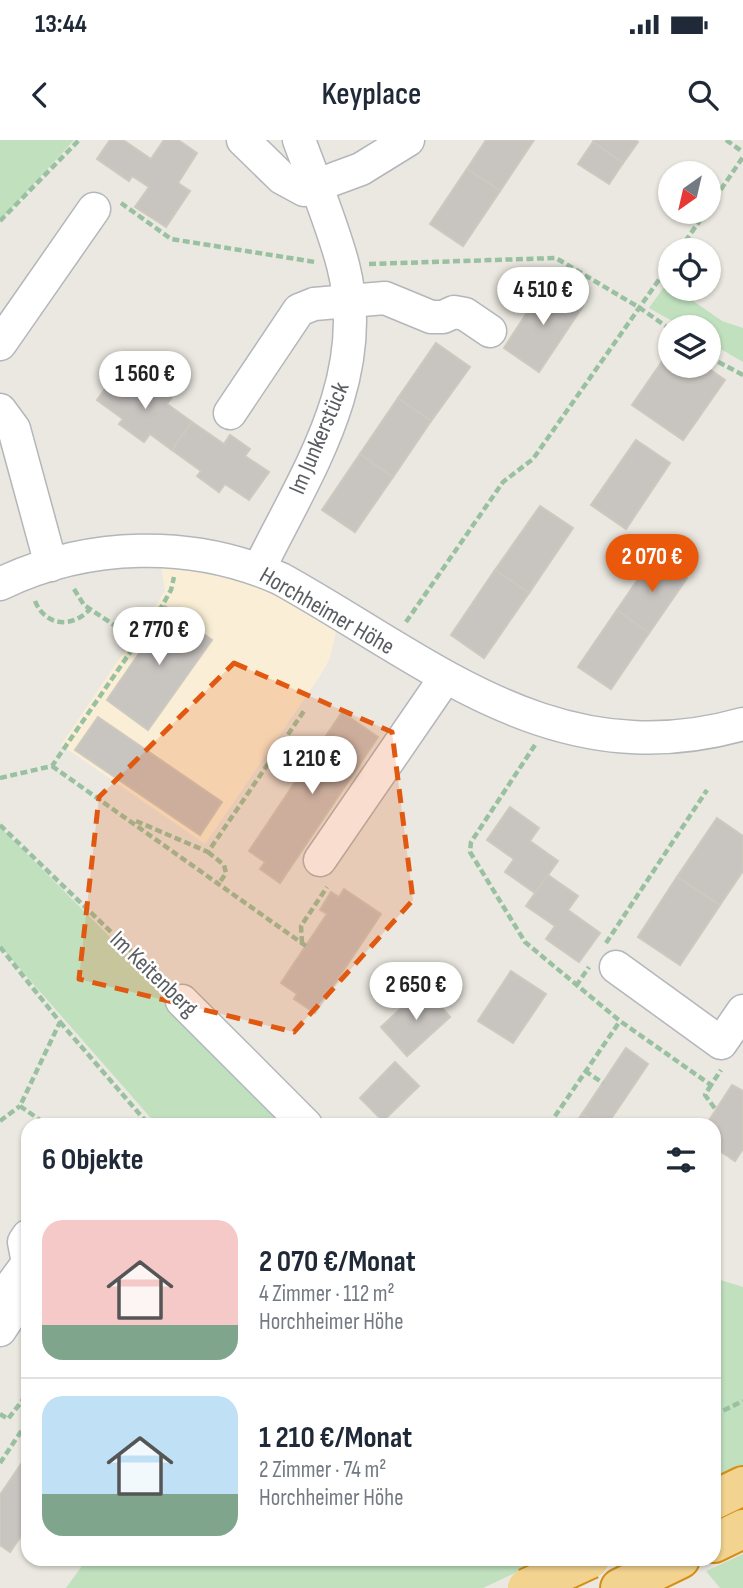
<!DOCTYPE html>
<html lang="de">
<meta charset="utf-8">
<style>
body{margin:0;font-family:"Sofia Sans Condensed",sans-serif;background:#f2f2f3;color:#1f2937;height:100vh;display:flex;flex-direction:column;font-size:26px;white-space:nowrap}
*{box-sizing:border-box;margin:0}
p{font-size:23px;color:#747a83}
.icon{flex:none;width:38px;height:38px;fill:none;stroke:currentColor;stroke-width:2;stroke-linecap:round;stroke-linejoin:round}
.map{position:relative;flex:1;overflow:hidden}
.side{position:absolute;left:21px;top:978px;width:700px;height:448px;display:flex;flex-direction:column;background:#fff;border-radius:21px;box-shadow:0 2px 5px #0004}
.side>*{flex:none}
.needle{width:46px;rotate:214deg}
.buttons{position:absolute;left:658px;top:21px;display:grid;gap:14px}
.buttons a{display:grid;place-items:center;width:63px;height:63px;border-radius:50%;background:#fff;box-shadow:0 2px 5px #0004;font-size:35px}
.price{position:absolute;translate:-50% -60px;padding:0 16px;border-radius:24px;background:#fff;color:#222;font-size:23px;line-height:46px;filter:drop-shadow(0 2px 4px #0008)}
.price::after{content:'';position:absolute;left:50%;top:42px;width:21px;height:16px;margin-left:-10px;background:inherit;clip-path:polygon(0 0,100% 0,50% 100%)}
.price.current{background:#ea580c;color:#fff}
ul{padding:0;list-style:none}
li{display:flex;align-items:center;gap:21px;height:175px;padding:0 21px}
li+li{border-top:2px solid #e0e1e3}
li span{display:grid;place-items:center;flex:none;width:196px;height:140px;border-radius:21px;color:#555}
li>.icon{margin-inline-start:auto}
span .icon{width:84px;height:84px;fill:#fffc;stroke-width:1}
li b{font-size:30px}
h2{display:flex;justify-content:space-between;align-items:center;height:84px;padding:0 21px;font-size:30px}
.status{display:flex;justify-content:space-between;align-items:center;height:49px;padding:0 35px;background:#fff;direction:ltr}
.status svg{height:19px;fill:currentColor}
header{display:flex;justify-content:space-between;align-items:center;height:91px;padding:0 21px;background:#fff;font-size:32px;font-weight:600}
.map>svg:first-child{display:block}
.commercial{fill:#faefd6}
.green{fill:#c0e0be}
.building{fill:#c8c4c0;stroke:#cec9bf;stroke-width:2}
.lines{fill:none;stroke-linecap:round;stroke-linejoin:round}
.minor-casing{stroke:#b3b6ba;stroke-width:35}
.highway-casing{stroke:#d68e14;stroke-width:42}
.path{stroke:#99c1a1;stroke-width:4.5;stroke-dasharray:7 3.5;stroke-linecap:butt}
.minor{stroke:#fff;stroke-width:32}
.highway{stroke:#f2d38f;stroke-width:38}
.highway-bridge-casing{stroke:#d68e14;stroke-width:42;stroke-linecap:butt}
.path-bridge{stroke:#99c1a1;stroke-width:4.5;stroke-dasharray:7 3.5;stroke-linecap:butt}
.highway-bridge{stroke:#f2d38f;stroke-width:38}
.marked{fill:#e15910;fill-opacity:0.2;stroke:#e15910;stroke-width:5;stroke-dasharray:14 9;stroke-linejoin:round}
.labels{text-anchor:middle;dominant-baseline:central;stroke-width:5;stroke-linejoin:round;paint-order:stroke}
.street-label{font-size:24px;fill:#595c60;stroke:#fff}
</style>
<div class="status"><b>13:44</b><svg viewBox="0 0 49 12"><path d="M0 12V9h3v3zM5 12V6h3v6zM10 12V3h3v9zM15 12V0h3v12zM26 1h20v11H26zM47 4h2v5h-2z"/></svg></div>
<header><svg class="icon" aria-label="back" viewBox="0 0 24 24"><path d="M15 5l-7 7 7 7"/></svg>Keyplace<svg class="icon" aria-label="search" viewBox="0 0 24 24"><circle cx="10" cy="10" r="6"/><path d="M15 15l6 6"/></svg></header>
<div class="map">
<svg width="743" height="1448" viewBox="0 0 743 1448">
<rect width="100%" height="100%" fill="#eae8e0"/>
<!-- commercial -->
<polygon class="commercial" points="161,424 253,441 337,487 330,518 320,536 205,704 61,605 165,451"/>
<!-- green -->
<g class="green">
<polygon points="0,0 74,0 0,81"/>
<polygon points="667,143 670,149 676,149 722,181 743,188 743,222 709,202 709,187 683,187 649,168"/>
<polygon points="0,687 298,985 157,985 0,806"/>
<polygon points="714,1138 743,1147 743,1325 714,1338"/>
<polygon points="743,1414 743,1448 720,1448 706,1431"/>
<polygon points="87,1419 545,1419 483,1448 66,1448"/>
</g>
<!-- building -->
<g class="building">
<polygon points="110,0 123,0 151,19 164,0 178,0 197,13 178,43 190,51 166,87 135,67 149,47 132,36 129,41 97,19"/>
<polygon points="486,0 534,0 500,51 467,29"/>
<polygon points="594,0 635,0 638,2 623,23 593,2"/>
<polygon points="593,2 623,23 609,44 578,24"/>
<polygon points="467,29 500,51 463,106 430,84"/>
<polygon points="547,142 583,166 539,232 504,208"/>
<polygon points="436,203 470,227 431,281 398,258"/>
<polygon points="670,210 670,226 705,226 725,240 683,300 632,265"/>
<polygon points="117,232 148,254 155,245 172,257 167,264 192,282 172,310 150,294 144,302 119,284 123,279 97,260"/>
<polygon points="398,258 431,281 393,337 360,314"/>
<polygon points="192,282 224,304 230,295 250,309 245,316 269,332 249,360 225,344 219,352 197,336 201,331 172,310"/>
<polygon points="636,300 670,323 626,389 591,365"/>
<polygon points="360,314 393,337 355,392 322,370"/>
<polygon points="540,366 573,388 529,453 495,430"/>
<polygon points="654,416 687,438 649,493 617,470"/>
<polygon points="495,430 529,453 484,518 451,495"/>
<polygon points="165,466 212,500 148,590 107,560 140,512 135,508"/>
<polygon points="617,470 649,493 611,549 578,527"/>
<polygon points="342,572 378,597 280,743 260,729 265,722 249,711"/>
<polygon points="98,577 222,662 200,695 75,610"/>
<polygon points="510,667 539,688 530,701 558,721 535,753 505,732 514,719 487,700"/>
<polygon points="717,678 743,696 743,731 720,765 677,737"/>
<polygon points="548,735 578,756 568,770 600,793 579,822 546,799 555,786 526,766"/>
<polygon points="677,737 720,765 680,825 638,797"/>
<polygon points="344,749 381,774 315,873 294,859 297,854 281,843 327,774 320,770 331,752 339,757"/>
<polygon points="511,831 546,854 513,903 478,881"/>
<polygon points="424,847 450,877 407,916 381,887"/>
<polygon points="626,908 648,924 607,985 599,985 582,974"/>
<polygon points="395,922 419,946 383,981 360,958"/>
<polygon points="732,945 743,951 743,1009 735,1021 714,1007 714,985 706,985"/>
<polygon points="582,974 599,985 574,985"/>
<polygon points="21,1324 28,1329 28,1386 10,1412 0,1405 0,1355"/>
</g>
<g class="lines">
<!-- minor casing -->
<g class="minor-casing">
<g id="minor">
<polyline points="243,0 282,38 304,50 361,29 408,0"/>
<polyline points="0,204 94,69"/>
<polyline points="0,270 14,289 51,425"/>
<polyline points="230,273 299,170 314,164 385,158 431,177 443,177 454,172 465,174 490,191"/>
<path d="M259,429c47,-96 113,-191 84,-304 -11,-42 -29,-84 -44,-125"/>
<path d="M0,444c87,-42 192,-45 281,-5 151,84 274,198 462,145"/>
<polyline points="320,720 445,538"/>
<polyline points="616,827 721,903 743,871"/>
<polyline points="182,861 306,985"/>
<polyline points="0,1190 15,1167 11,1146 28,1123 24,1102 28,1096"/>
</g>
</g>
<!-- highway casing -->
<g class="highway-casing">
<g id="highway">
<polyline points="714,1360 743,1346"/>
<polyline points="714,1403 743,1389"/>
<polyline points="620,1448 680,1419"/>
</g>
</g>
<!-- path -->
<g class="path">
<polyline points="726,0 743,12"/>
<polyline points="121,63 171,99 315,122"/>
<polyline points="709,67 743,17"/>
<polyline points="0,81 79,0"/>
<polyline points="679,110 706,72"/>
<polyline points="369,124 556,118 640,168 670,189"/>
<polyline points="709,217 743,235"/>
<polyline points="74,449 84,465 129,495"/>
<path d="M35,461c10,25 37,28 55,8"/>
<polyline points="406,482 503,342 533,319 670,124"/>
<polyline points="535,605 471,702 470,712 525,802 620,881 711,945 721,930"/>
<polyline points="52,626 306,806"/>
<polyline points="0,638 52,626 162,466 171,450 174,437"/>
<polyline points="136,681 208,712 304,571"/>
<polyline points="0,685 164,843"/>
<polyline points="208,712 224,725 226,733 218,745"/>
<polyline points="302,803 301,786 327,747"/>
<polyline points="606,803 707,650"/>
<polyline points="0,807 60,882 20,966 47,985"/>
<polyline points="576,846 589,827"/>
<polyline points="60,882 149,985"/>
<polyline points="585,931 603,943"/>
<polyline points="711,945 705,955 716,970"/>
<polyline points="0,981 20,966"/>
<polyline points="549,985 620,881"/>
<polyline points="0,1274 8,1279 28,1253"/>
<polyline points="714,1275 743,1261"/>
<polyline points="0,1323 28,1281"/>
</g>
<!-- minor -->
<use href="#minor" class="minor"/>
<!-- highway -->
<use href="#highway" class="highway"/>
<!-- highway-bridge casing -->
<g class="highway-bridge-casing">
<polyline id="highway-bridge" points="527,1448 590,1419"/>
</g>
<!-- path-bridge -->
<polyline class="path-bridge" points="129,495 139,503"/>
<!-- highway-bridge -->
<use href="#highway-bridge" class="highway-bridge"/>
</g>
<!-- marked area -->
<path class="marked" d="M234,523l158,69 21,168 -119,132 -215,-53 20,-182z"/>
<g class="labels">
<!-- street labels -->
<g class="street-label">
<text transform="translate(319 298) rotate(-67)">Im Junkerstück</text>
<text transform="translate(327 471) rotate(30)">Horchheimer Höhe</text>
<text transform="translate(154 834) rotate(44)">Im Keitenberg</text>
</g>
</g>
</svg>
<div class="buttons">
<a><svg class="needle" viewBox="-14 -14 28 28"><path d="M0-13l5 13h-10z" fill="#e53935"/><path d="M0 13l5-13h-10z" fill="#747a83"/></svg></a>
<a><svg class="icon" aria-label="locate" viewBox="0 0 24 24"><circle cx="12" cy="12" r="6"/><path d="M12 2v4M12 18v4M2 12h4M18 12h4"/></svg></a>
<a><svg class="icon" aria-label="layers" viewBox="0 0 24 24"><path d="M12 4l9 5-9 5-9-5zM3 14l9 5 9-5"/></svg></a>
</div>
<b class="price" style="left:543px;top:187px">4 510 €</b>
<b class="price" style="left:145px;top:271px">1 560 €</b>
<b class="price current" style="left:652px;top:454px">2 070 €</b>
<b class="price" style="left:159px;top:527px">2 770 €</b>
<b class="price" style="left:312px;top:656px">1 210 €</b>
<b class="price" style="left:416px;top:882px">2 650 €</b>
<section class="side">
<h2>6 Objekte<svg class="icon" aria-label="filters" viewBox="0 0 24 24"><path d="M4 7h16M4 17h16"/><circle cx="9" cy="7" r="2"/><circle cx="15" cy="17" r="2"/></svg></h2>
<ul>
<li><span style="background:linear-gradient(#f6c9c9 75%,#7fa58c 0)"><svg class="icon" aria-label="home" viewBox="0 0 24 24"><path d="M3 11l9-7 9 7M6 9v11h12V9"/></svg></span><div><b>2 070 €/Monat</b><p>4 Zimmer · 112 m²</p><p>Horchheimer Höhe</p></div></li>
<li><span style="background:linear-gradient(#bfe0f5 70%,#7fa58c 0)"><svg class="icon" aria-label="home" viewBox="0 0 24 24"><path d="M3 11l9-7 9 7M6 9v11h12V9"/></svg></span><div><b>1 210 €/Monat</b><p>2 Zimmer · 74 m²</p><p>Horchheimer Höhe</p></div></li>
</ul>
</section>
</div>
